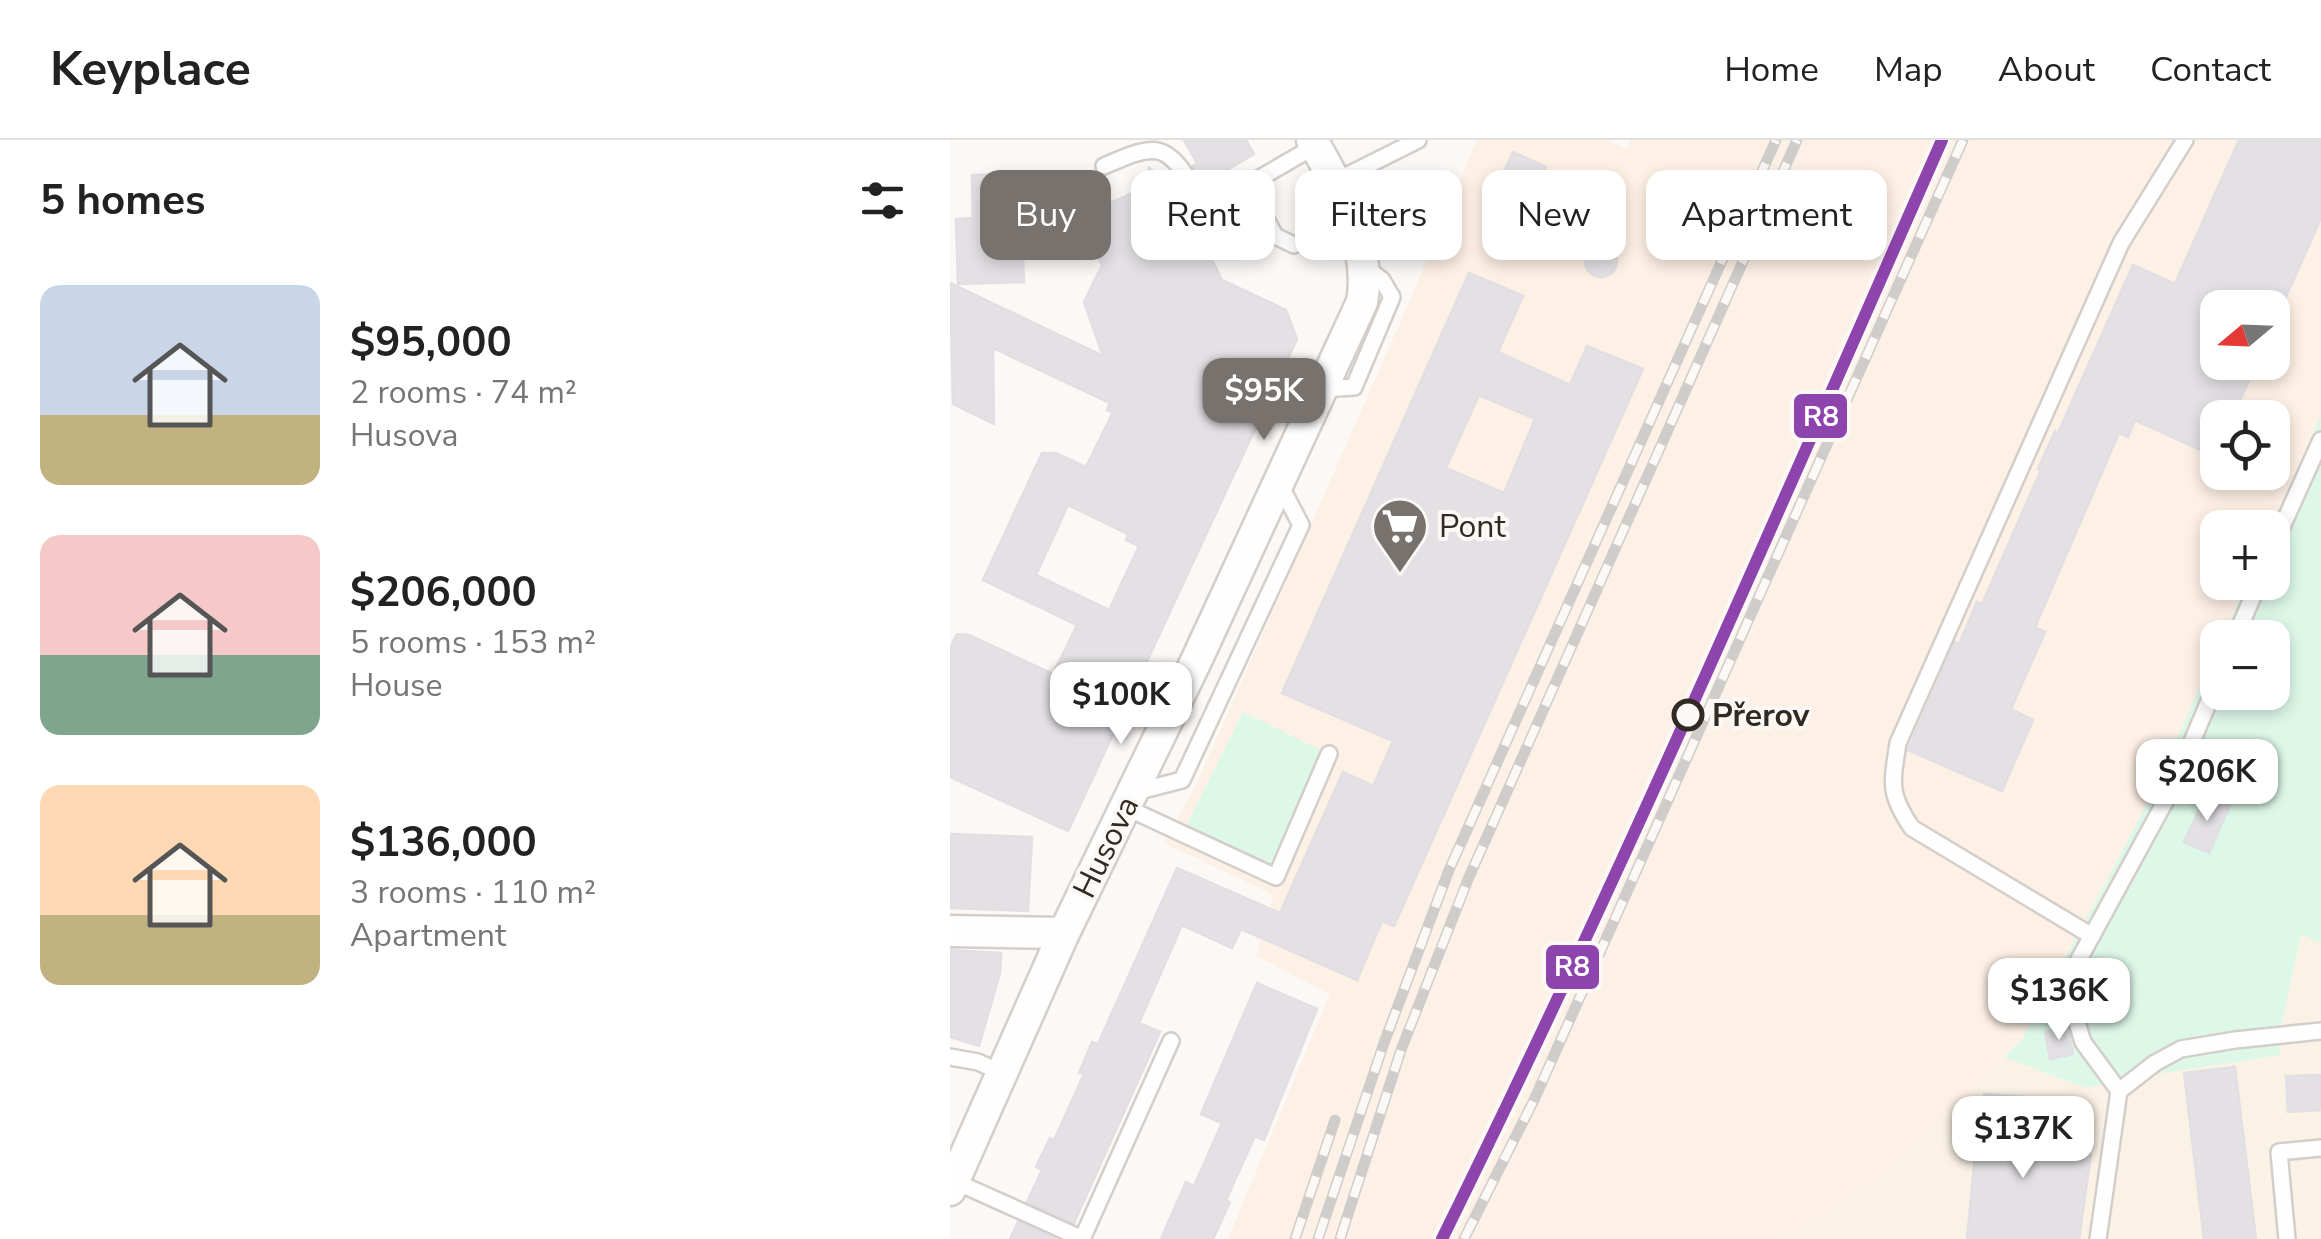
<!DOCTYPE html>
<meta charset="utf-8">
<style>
body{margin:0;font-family:"Nunito Sans",sans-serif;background:#f2f2f2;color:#222;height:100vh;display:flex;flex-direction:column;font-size:38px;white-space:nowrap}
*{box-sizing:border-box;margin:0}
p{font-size:32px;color:#767676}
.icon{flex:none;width:55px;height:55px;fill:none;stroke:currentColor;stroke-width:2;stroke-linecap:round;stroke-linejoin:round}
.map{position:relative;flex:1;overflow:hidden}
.drawer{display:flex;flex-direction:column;background:#fff;width:950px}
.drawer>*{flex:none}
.guide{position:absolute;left:30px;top:30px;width:950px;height:90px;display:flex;gap:20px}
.needle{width:65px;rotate:251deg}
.fabs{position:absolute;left:1250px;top:150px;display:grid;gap:20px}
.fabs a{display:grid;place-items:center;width:90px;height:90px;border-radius:20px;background:#fff;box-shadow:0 5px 15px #0003;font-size:50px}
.price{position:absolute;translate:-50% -85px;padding:0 22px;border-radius:20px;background:#fff;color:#222;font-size:32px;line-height:65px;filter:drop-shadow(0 2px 5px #0008)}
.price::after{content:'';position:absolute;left:50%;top:60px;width:30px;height:22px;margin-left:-15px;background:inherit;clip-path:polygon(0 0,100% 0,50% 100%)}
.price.selected{background:#78726e;color:#fff}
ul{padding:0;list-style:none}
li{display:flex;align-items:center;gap:30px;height:250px;padding:0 40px}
li span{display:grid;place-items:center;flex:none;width:280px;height:200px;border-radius:20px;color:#555}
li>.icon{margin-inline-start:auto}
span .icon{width:120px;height:120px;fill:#fffc;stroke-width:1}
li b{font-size:42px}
h2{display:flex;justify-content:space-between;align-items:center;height:120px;padding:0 40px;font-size:42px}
.chip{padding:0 35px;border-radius:20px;background:#fff;box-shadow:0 5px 15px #0003;font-size:35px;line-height:90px}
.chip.selected{background:#78726e;color:#fff}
header{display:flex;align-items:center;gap:60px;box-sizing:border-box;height:140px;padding:0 50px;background:#fff;border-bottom:2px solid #e0e0e0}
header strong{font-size:48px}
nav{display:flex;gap:55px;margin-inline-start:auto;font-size:35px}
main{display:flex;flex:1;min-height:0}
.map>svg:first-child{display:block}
.built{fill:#fdf0e5;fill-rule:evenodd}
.industrial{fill:#fbf2e6}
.green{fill:#ddf8e9}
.building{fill:#e4e1e5;stroke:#e1dfe3;stroke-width:2.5;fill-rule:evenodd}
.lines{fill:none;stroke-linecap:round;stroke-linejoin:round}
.lane-casing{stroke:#d3cec9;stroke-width:20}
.street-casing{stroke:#d3cec9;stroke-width:35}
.lane{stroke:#fefefe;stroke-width:15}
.street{stroke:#fefefe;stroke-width:30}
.rail-casing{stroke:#cecdcc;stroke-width:11}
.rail{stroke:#fcf8f5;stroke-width:8;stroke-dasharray:22;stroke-linecap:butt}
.rail-1-casing{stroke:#fcf8f5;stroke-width:20}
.rail-1{stroke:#8e44ad;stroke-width:12}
.stop-dot{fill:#fcf8f5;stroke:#312a24;stroke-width:5}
.labels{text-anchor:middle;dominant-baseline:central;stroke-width:8;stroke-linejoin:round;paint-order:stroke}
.poi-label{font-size:32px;fill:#312a24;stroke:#fcf8f5;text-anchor:start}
.stop-label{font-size:32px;font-weight:bold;fill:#312a24;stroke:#fcf8f5;text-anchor:start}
.street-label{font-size:32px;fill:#312a24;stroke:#fcf8f5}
.line-badge{stroke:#fcf8f5;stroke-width:4}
.badge-label{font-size:28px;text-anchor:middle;font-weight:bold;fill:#fff}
</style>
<header>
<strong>Keyplace</strong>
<nav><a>Home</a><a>Map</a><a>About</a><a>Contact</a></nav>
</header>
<main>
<section class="drawer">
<h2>5 homes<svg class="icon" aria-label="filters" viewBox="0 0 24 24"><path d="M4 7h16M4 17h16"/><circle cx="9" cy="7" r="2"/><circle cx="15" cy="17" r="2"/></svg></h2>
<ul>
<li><span style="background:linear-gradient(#c9d6e8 65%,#c2b280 0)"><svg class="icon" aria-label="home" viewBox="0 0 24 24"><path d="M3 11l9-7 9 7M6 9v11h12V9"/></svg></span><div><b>$95,000</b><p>2 rooms · 74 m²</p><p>Husova</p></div></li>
<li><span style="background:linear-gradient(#f6c9c9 60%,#7fa58c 0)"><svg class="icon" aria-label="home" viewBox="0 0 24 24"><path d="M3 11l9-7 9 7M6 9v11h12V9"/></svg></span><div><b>$206,000</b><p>5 rooms · 153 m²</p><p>House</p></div></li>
<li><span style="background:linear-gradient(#ffd9b3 65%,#c2b280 0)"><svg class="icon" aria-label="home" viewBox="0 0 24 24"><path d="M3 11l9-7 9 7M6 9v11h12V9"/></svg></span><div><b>$136,000</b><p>3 rooms · 110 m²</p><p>Apartment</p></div></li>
</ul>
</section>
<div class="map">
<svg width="1371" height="1099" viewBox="0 0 1371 1099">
<rect width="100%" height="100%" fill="#fbf8f6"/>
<!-- built -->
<path class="built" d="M527,0h130l20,9 4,-9h690v275l-50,112 -53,1v54l29,1 -25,54 -4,1 -1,10 -65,147 -130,244 -139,135 -97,65h-558l102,-245 -74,-38 18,-61 -110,-52 32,-58 218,-494zM1268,168h54v54h-54zM1268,278h54v54h-54z"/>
<!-- industrial -->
<polygon class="industrial" points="1351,793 1371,803 1371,1099 836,1099 933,1034 1054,917 1136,948 1214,933 1330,891"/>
<!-- green -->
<g class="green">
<polygon points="1371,275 1371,803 1351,794 1330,891 1330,915 1214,933 1136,948 1054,917 1072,899 1202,655 1267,508 1268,552 1322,552 1322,498 1272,497 1297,443 1322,442 1321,387"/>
<polygon points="293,572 379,614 326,737 232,694"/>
</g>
<!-- building -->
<g class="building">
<polygon points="234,0 296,0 304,14 255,43 243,26 247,23"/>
<polygon points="1289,0 1371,0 1371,78 1331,168 1268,168 1268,222 1307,222 1282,278 1268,278 1268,318 1185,280 1178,297 1169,293 1085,487 1095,492 1061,569 1083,580 1052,651 958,610 1005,502 1009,504 1027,462 1032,464 1091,330 1088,329 1105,291 1108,293 1183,125 1225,144"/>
<polygon points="563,12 596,27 579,66 545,51"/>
<path d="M199,28l18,12 6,-3 13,18 -4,2 40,83 64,30 11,29 -229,492 -118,-54v-129l7,-14 12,1 84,39 24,-49 -94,-45 59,-127h14l30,14 27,-55 -6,-2 3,-7 -117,-55 1,76 -41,-20 -3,-121 153,73 -19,-54 18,-37 -14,-29 -1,-12 6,-11 7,-5 45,-21zM118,365l60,29 -2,6 13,6 -30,64 -73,-35z"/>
<polygon points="87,34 89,118 73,118 74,142 8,144 6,79 23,78 22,35"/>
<circle cx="651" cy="121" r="16"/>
<path d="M519,133l54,23 -25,56 72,33 17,-39 56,23 -249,557 -12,-5 -25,59 -116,-51 -9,19 -50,-23 -43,98 21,9 -86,191 -47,-21 15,-32 -6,-3 14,-29 4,2 30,-66 -5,-1 13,-31 6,2 79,-176 103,45 63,-141 30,14 20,-45 -111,-48zM529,255l56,24 -31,74 -58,-25z"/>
<polygon points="1257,654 1280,665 1259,713 1234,702"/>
<polygon points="0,694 82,697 78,771 0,768"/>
<polygon points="0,810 51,813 50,833 29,906 0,897"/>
<polygon points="307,843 367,869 314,1000 305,996 276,1060 280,1062 263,1099 211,1099 236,1042 244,1046 272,983 251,974"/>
<polygon points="1117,886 1123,914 1100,919 1095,892"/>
<polygon points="1285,927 1306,1099 1254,1099 1234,933"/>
<polygon points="1371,935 1371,970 1338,972 1336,936"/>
<polygon points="1034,954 1075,957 1070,1005 1141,1014 1129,1099 1017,1099 1026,1004 1029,1004"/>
<polygon points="68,1082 106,1099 60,1099"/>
</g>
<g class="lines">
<!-- lane casing -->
<g class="lane-casing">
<g id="lane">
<path d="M154,26c55,-24 61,-24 94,27l22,4 28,-12"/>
<polyline points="386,41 468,0"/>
<polyline points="344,105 325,96 298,45 365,6"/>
<polyline points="372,249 404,247 442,157 432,140 415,127"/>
<polyline points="1322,409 1371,300"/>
<polyline points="1285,498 1309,442"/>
<polyline points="182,653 232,640 351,385 329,343"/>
<polyline points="175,667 326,737 379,614"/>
<path d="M1142,796l-180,-108c-24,-35 -20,-45 -14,-85l223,-500 64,-103"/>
<polyline points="0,917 28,922 52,933"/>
<polyline points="1169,951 1133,902 1119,856 1127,823 1222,649 1268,540"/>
<polyline points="4,1041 133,1099"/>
<polyline points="132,1099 221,901"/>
<polyline points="1148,1099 1169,951 1205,923 1231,909 1285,900 1371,891"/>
<polyline points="1337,1099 1329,1012 1371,1008"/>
</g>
</g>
<!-- street casing -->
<g class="street-casing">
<g id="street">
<polyline points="0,791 114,793"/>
<path d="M0,1050l114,-257 133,-274 165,-357c10,-57 -22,-114 -50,-162"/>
</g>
</g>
<!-- lane -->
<use href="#lane" class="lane"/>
<!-- street -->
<use href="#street" class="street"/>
<!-- rail casing -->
<g class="rail-casing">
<g id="rail">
<polyline points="345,1099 385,980"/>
<polyline points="368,1099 434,903 499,730 826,0"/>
<polyline points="390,1099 451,910 519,737 847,0"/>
<polyline points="514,1099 584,960 1013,0"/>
</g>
</g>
<!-- rail -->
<use href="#rail" class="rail"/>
<!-- rail-1 casing -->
<g class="rail-1-casing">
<path id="rail-1" d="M492,1099c178,-361 338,-731 500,-1099"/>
</g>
<!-- rail-1 -->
<use href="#rail-1" class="rail-1"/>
</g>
<!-- icons -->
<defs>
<g id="supermarket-pin" transform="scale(2.875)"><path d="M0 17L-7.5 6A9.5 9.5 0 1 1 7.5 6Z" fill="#78726e" stroke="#fcf8f5"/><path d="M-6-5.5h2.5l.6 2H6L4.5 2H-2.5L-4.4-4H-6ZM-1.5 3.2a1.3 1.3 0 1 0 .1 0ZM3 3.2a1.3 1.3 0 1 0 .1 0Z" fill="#fff"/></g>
</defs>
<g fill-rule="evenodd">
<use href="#supermarket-pin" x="450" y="386"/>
</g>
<!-- markers -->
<circle class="stop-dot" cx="738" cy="575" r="14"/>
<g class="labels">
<!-- poi labels -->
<g class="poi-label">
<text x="489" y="386">Pont</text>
</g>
<!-- stop labels -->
<g class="stop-label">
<text x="762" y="575">Přerov</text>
</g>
<!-- street labels -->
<g class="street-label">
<text transform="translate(156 707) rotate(-64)">Husova</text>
</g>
</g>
<g class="line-badge">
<rect x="842" y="252" width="57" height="48" rx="10" fill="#8e44ad"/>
<rect x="594" y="803" width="57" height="48" rx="10" fill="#8e44ad"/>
</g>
<g class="badge-label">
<text x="871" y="286">R8</text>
<text x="622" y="836">R8</text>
</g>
</svg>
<div class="fabs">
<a><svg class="needle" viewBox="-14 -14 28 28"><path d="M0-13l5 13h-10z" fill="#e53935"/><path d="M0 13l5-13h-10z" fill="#767676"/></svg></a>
<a><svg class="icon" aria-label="locate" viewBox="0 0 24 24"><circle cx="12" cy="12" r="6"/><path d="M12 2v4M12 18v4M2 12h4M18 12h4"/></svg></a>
<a>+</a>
<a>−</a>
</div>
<b class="price selected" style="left:314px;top:303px">$95K</b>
<b class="price" style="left:171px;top:607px">$100K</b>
<b class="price" style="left:1257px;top:684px">$206K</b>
<b class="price" style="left:1109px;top:903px">$136K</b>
<b class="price" style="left:1073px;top:1041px">$137K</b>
<div class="guide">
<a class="chip selected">Buy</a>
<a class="chip">Rent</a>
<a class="chip">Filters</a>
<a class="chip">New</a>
<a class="chip">Apartment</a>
</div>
</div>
</main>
